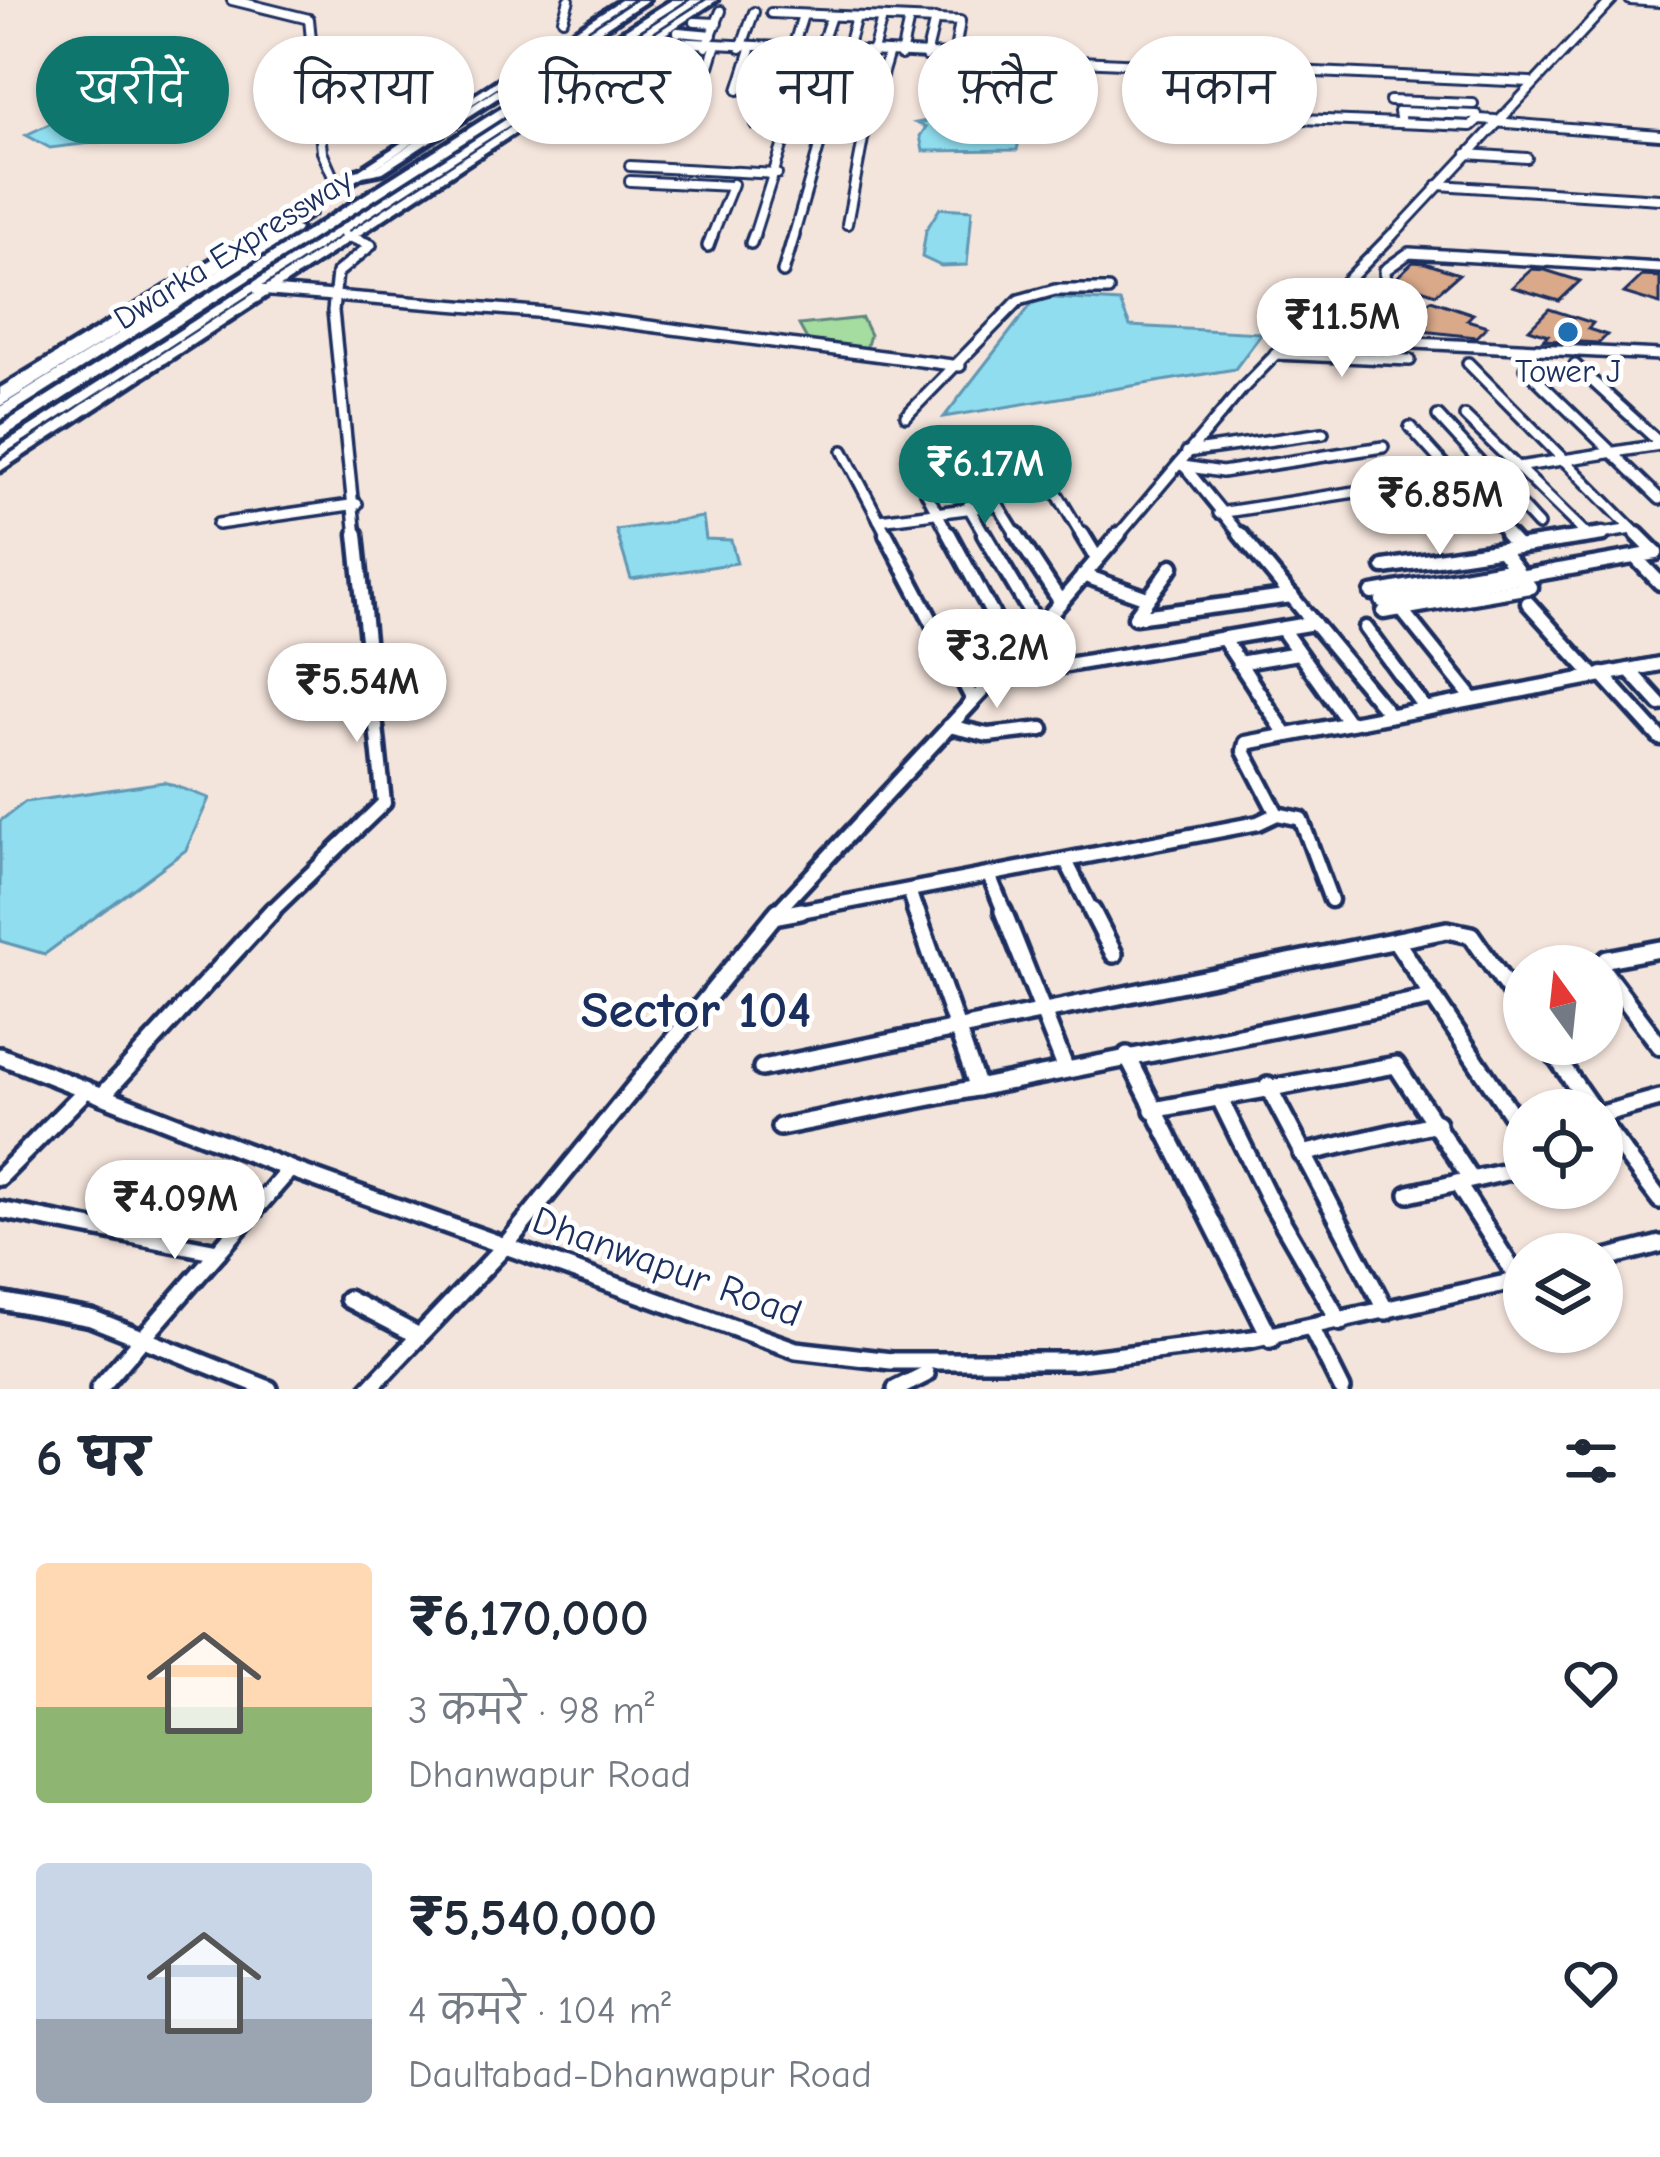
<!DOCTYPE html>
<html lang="hi">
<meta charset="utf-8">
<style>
body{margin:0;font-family:"Comic Neue","Playpen Sans Deva",sans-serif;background:#f6f6f7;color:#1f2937;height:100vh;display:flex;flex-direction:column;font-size:45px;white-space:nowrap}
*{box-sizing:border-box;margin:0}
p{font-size:39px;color:#747a83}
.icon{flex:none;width:66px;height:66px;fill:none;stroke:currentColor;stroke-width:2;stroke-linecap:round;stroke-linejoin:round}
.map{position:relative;height:1389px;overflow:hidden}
.sheet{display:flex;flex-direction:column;background:#fff;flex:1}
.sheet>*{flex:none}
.top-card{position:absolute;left:36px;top:36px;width:1590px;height:108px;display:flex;gap:24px}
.needle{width:78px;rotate:345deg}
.buttons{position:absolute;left:1503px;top:945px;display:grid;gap:24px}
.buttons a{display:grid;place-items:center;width:120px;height:120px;border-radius:50%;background:#fff;box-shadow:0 3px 9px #0004;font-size:60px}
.price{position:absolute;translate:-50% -102px;padding:0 27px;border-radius:42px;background:#fff;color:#222;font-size:39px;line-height:78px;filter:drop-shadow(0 3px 6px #0008)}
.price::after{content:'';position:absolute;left:50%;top:72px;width:36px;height:27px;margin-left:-18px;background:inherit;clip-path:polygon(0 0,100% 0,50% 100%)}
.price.active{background:#0f766e;color:#fff}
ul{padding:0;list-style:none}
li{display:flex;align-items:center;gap:36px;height:300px;padding:0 36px}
li span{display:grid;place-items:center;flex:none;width:336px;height:240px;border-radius:12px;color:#555}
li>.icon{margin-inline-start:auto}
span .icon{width:144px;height:144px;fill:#fffc;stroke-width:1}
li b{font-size:51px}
h2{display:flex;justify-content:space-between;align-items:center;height:144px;padding:0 36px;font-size:51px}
.pill{padding:0 42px;border-radius:54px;background:#fff;box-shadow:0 3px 9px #0004;font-size:42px;line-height:108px}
.pill.active{background:#0f766e;color:#fff}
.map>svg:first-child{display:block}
.green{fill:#a5dca0;stroke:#60867f;stroke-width:3}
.water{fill:#8fddee;stroke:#6197b4;stroke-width:3}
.building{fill:#d9a98a;stroke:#1b2f5e;stroke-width:3}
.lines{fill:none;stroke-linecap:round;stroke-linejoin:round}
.minor-far3-casing{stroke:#1b2f5e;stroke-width:14}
.minor-far2-casing{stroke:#1b2f5e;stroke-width:16}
.minor-far1-casing{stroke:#1b2f5e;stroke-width:21}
.minor-casing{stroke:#1b2f5e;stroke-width:24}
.tertiary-casing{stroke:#1b2f5e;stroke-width:9}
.secondary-casing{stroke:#1b2f5e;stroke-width:10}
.trunk-casing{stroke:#1b2f5e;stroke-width:9}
.minor-far3{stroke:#fff;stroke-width:8}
.minor-far2{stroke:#fff;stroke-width:9}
.minor-far1{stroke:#fff;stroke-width:12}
.minor{stroke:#fff;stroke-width:15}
.tertiary{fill:#fff;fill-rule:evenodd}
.secondary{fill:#fff;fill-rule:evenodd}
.trunk{fill:#fff;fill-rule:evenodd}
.poi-dot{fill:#1f6fb2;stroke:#fff;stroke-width:4.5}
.labels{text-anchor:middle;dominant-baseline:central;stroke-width:10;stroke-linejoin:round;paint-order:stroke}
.far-street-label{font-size:33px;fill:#1b2f5e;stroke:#fff}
.far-poi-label{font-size:33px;fill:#1b2f5e;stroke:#fff}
.street-label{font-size:39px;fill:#1b2f5e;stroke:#fff}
.district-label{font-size:51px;font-weight:bold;fill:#1b2f5e;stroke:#fff}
</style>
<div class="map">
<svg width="1660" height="1389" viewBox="0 0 1660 1389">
<rect width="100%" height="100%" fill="#f4e5dc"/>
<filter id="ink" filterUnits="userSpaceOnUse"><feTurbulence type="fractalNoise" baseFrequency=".00833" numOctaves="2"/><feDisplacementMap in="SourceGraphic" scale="24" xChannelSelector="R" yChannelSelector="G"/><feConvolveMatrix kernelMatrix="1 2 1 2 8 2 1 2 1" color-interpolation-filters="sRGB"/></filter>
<g filter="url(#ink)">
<!-- green -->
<polygon class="green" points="862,318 870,335 866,349 809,343 799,325"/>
<!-- water -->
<g class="water">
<polygon points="106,97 134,101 144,109 141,137 50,148 26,135"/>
<polygon points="927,108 1024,116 1017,150 923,151 920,136 926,127 916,123 938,119 925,116"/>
<polygon points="940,208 972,210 967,265 941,266 922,257 926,230"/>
<polygon points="1037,297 1120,302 1130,326 1262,333 1235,369 944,417"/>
<polygon points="703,517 706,539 731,540 737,563 631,579 616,530"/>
<polygon points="164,782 209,798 186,850 45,954 0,941 0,821 25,802"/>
</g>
<!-- building -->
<g class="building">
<polygon points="1413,262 1425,263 1459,274 1436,294 1394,280"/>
<polygon points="1532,269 1545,270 1580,281 1559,301 1512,287"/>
<polygon points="1642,276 1660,277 1660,304 1624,293"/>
<polygon points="1431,300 1473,314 1467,320 1487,326 1476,337 1422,331 1427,326 1409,320"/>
<polygon points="1549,309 1593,323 1588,329 1607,335 1599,343 1543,340 1548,335 1529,329"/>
</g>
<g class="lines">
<!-- minor-far3 casing -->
<g class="minor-far3-casing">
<g id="minor-far3">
<polyline points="232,0 309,19 322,152 337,186"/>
<polyline points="1630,0 1660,2"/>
<polyline points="771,13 960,21 954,57"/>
<polyline points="563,19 569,0"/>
<polyline points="695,22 717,23"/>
<polyline points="678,32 712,35"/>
<polyline points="650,41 1530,82"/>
<polyline points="706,47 721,11"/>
<polyline points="741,48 754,12"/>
<polyline points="792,50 803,15"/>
<polyline points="819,52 831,16"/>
<polyline points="872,54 882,18"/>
<polyline points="901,55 909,19"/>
<polyline points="926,56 935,19"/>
<polyline points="1182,67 1187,123 1231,125 1226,69"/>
<polyline points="655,72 707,74"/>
<polyline points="1259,74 1249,78 1253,112 1276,118"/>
<polyline points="648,85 703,86 715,47"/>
<polyline points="1184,89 1228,91"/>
<polyline points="738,90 751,49"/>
<polyline points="1390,101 1473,104"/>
<polyline points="1186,106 1229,108"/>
<polyline points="1493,122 1660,135"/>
<polyline points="1401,123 1399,112 1477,115"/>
<polyline points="755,124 785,50"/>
<polyline points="1278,129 1276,118 1471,126 1479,119 1495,120"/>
<polyline points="1467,154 1527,158"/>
<polyline points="630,166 777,174"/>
<polyline points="630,181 732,186"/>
<polyline points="1438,185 1660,199"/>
<polyline points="847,224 863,139 888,55"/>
<polyline points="345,235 352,238"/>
<polyline points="711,238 733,184"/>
<polyline points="753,238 812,52"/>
<polyline points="793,238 856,17"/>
<polyline points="1390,238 1612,0"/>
</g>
</g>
<!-- minor-far2 casing -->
<g class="minor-far2-casing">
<g id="minor-far2">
<polyline points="345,235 371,245 337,273 333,311 356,537"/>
<polyline points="751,243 754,235"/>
<polyline points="708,246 712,235"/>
<polyline points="783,272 794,235"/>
<polyline points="1347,282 1400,300 1383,332 1393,342 1660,355"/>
<polyline points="258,290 548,313 960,366"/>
<polyline points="1386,295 1385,270 1409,253 1660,268"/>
<polyline points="1275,354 1410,360"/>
<polyline points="1468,363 1640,537"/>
<polyline points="1575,365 1660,443"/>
<polyline points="1525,368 1660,499"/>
<polyline points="906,416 1019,300 1055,290 1108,290"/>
<polyline points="1438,416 1538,525"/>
<polyline points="1465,416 1588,536"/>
<polyline points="1410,427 1509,537"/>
<polyline points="843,451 888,537"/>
<polyline points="1187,452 1323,433"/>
<polyline points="1183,466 1222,472 1383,447"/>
<polyline points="1185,467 1242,537"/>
<polyline points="1047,477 1083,537"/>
<polyline points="923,486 950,537"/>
<polyline points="968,506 986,537"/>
<polyline points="1219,513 1660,445"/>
<polyline points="879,520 998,505 1018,537"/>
<polyline points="218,524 357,504"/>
<polyline points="1117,537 1241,390 1392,235"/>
<polyline points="1583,537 1632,529"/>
</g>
</g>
<!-- minor-far1 casing -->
<g class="minor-far1-casing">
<g id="minor-far1">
<polyline points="886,534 972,698"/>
<polyline points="949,534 1015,656"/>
<polyline points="984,534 1039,627"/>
<polyline points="1016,534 1060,601"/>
<polyline points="1082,534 1096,557"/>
<polyline points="1240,534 1389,714"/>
<polyline points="1506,534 1518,547"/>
<polyline points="1637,534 1656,553"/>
<polyline points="1635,557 1660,583"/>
<polyline points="1172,566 1135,617 1292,596"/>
<polyline points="1384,567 1603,534"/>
<polyline points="1083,575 1147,598"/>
<polyline points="1372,593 1515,568"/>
<polyline points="1382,601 1656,553"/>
<polyline points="1528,603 1593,675"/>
<polyline points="1401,609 1473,699"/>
<polyline points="1384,612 1530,587 1501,550"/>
<polyline points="1366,628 1424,707"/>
<polyline points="1282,629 1348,722"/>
<polyline points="1223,638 1285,733"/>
<polyline points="1239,663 1298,653"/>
<polyline points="1629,670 1660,704"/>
<polyline points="1602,674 1660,738"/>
<polyline points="996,677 1314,623"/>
<polyline points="949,726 988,735 1042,729"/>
<polyline points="1277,814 1301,819 1331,900"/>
<polyline points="1067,863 1093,914"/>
<polyline points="990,877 1005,914"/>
<polyline points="910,893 917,914"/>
<polyline points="269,914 384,803 356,534"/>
<polyline points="775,914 1015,656 1119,534"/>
<polyline points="785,914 1258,823 1277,814 1244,751 1246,743 1660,664"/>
</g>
</g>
<!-- minor casing -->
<g class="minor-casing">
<g id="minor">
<polyline points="916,911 978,1088"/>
<polyline points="1003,911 1065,1067"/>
<polyline points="1092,911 1114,954"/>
<polyline points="774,916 801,911"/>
<polyline points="1396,941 1524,1133"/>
<polyline points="1601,966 1607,959 1660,949"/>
<polyline points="1602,969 1660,1046"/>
<polyline points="1547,1044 1593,1110"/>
<polyline points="1127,1055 1271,1339"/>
<polyline points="0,1056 290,1169 796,1350 891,1361 1074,1361 1252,1339 1524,1279"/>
<polyline points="762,1068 1447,930 1471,935 1524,1011"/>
<polyline points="1268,1086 1386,1311"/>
<polyline points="102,1096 272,911"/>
<polyline points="1219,1097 1269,1199 1340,1322"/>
<polyline points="1153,1110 1396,1065 1471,1179"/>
<polyline points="1602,1114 1660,1098"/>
<polyline points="1602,1123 1660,1200"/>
<polyline points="780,1127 1430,998"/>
<polyline points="1302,1154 1437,1123"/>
<polyline points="0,1177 86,1090"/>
<polyline points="1457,1183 1519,1280"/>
<polyline points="1409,1194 1524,1168"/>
<polyline points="0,1210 218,1252"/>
<polyline points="1602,1259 1660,1244"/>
<polyline points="348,1299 419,1336"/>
<polyline points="0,1301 91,1318 269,1389"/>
<polyline points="1313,1331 1342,1389"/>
<polyline points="99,1389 290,1169"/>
<polyline points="369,1389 505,1246 778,911"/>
<polyline points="896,1389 926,1374"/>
</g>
</g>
<!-- tertiary casing -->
<g class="tertiary-casing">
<g id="tertiary">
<polygon points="621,0 631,0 364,175 355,173"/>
<polygon points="707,0 717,0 0,471 0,461 84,404"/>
<polygon points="308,201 313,204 312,206 0,397 0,388"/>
</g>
</g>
<!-- secondary casing -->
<g class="secondary-casing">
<g id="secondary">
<polygon points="637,0 648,0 383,172 363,176 314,205 312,214 0,406 0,396 302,211 304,202 356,171 376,167"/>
<polygon points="691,0 702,0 0,456 0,446"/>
</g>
</g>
<!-- trunk casing -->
<g class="trunk-casing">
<g id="trunk">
<polygon points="672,0 686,0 0,439 0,426"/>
<polygon points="293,225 300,229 298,232 0,420 0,407"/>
</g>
</g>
<!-- minor-far3 -->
<use href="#minor-far3" class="minor-far3"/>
<!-- minor-far2 -->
<use href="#minor-far2" class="minor-far2"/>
<!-- minor-far1 -->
<use href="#minor-far1" class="minor-far1"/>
<!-- minor -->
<use href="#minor" class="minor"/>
<!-- tertiary -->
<use href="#tertiary" class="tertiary"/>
<!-- secondary -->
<use href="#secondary" class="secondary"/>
<!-- trunk -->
<use href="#trunk" class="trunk"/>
</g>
</g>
<!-- markers -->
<circle class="poi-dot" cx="1568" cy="332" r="12"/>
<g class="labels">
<!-- far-street labels -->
<g class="far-street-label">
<text transform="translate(233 249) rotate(-32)">Dwarka Expressway</text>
</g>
<!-- far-poi labels -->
<g class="far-poi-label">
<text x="1568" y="371">Tower J</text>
</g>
<!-- street labels -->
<g class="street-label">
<text transform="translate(667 1267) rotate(20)">Dhanwapur Road</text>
</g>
<!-- district labels -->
<g class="district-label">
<text x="696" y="1010">Sector 104</text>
</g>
</g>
</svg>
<div class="buttons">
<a><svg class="needle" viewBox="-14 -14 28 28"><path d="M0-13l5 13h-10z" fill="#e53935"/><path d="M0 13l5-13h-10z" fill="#747a83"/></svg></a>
<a><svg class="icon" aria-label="locate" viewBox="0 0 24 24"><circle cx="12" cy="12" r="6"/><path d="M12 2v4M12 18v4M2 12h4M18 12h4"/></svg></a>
<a><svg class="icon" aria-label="layers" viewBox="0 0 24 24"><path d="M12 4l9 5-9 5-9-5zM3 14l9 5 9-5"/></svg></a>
</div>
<b class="price" style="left:1342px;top:380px">₹11.5M</b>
<b class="price active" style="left:985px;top:527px">₹6.17M</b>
<b class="price" style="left:1440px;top:558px">₹6.85M</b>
<b class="price" style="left:997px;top:711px">₹3.2M</b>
<b class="price" style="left:357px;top:745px">₹5.54M</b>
<b class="price" style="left:175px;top:1262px">₹4.09M</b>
<div class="top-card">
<a class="pill active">खरीदें</a>
<a class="pill">किराया</a>
<a class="pill">फ़िल्टर</a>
<a class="pill">नया</a>
<a class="pill">फ़्लैट</a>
<a class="pill">मकान</a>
</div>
</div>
<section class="sheet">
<h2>6 घर<svg class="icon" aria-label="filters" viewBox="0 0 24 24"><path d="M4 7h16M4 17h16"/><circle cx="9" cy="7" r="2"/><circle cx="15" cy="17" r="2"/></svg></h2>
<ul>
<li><span style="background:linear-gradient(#ffd9b3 60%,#8fb573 0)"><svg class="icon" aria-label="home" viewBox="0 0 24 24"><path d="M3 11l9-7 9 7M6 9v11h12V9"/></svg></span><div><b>₹6,170,000</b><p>3 कमरे · 98 m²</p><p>Dhanwapur Road</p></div><svg class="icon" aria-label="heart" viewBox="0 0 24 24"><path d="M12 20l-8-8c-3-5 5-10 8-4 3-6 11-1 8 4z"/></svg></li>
<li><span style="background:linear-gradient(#c9d6e8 65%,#9aa5b1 0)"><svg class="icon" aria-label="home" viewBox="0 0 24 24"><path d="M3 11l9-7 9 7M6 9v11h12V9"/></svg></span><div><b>₹5,540,000</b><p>4 कमरे · 104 m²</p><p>Daultabad-Dhanwapur Road</p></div><svg class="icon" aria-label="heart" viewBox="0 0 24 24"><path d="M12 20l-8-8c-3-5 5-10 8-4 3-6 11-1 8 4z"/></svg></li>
</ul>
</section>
